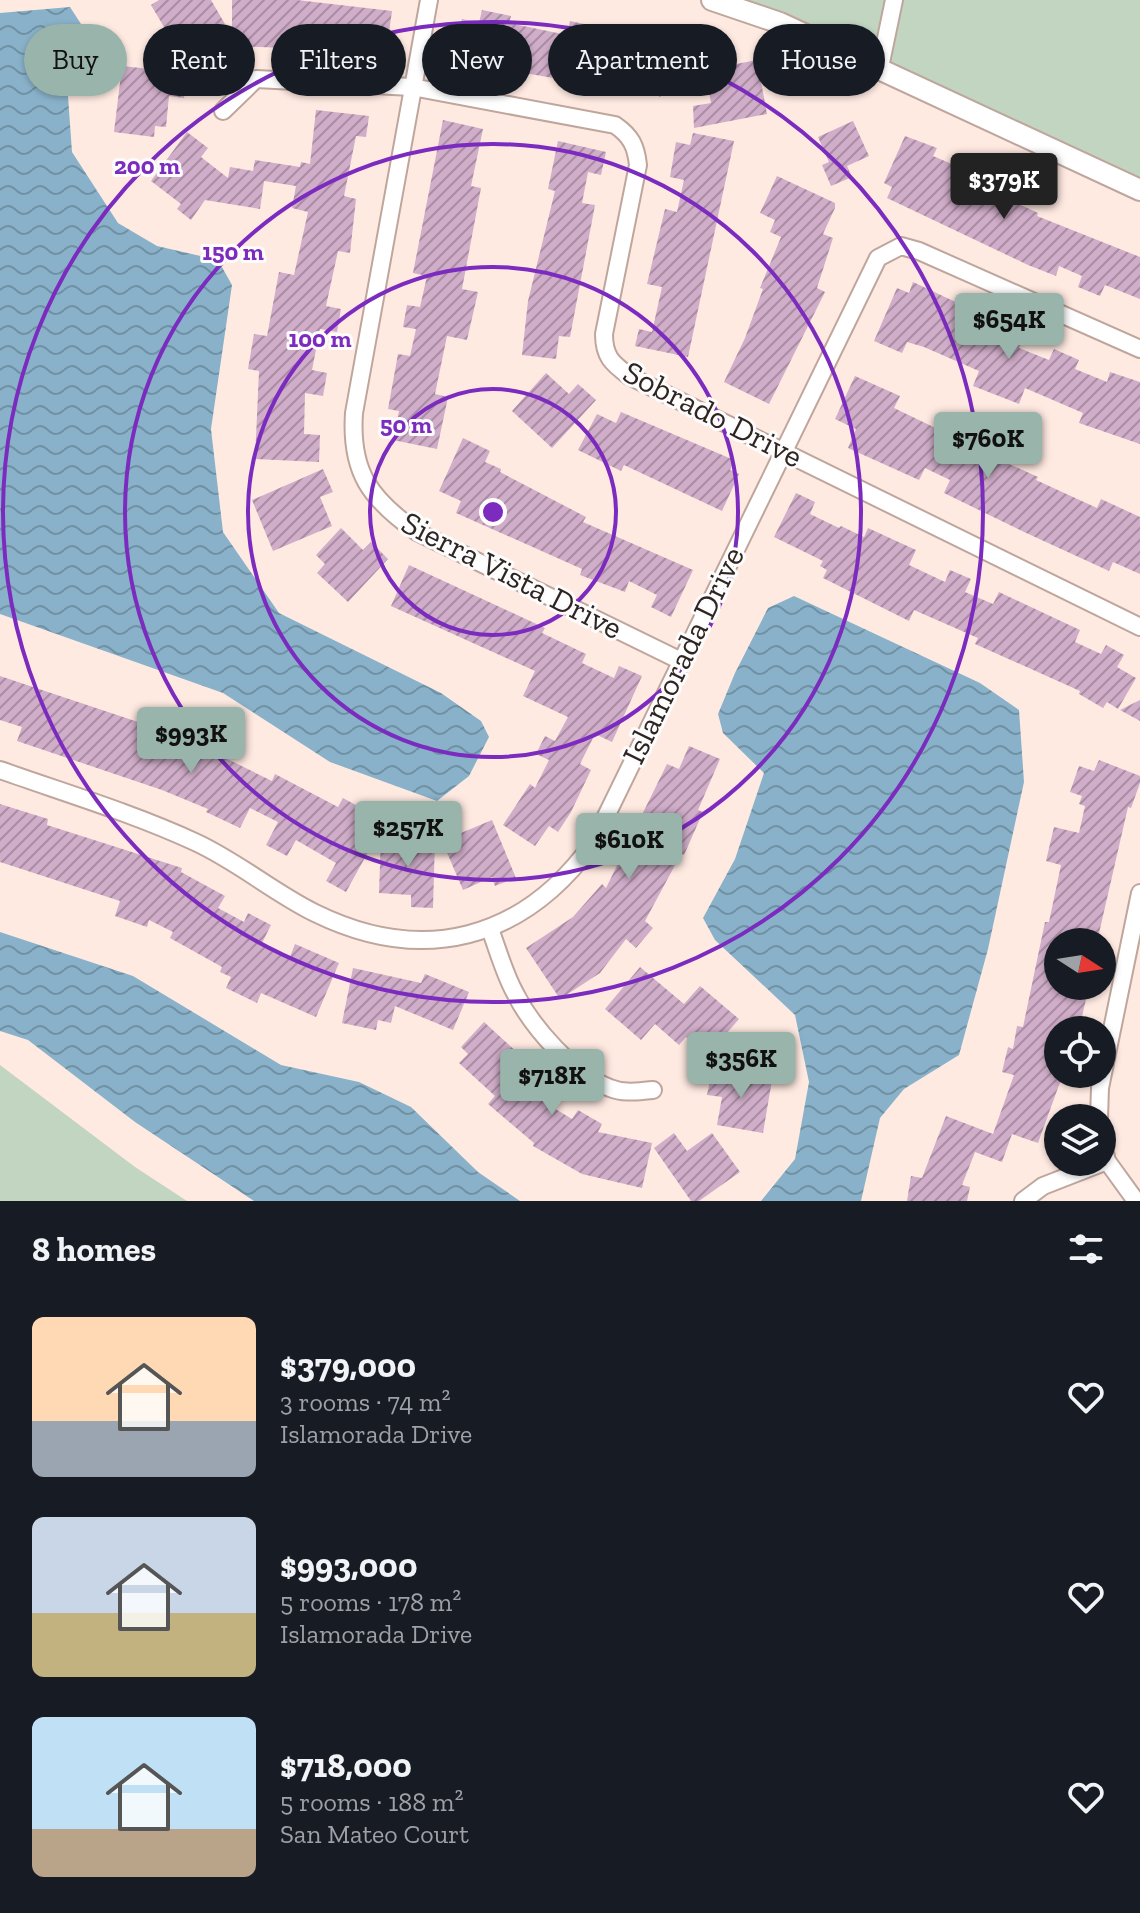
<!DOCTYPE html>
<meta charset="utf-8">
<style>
body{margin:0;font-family:"Zilla Slab",serif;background:#242831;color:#f1f3f6;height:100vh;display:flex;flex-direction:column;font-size:30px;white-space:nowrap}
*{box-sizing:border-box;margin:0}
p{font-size:26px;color:#9ea1a6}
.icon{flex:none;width:44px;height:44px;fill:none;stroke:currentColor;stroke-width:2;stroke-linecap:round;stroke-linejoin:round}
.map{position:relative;height:1201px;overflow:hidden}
.side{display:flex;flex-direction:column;background:#171b24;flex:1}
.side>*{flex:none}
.banner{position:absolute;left:24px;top:24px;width:1092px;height:72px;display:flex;gap:16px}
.needle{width:52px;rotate:102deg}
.controls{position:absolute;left:1044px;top:928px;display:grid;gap:16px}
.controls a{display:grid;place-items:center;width:72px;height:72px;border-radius:50%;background:#171b24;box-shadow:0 2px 6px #0004;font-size:40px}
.price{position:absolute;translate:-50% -68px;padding:0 18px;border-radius:8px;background:#99b4aa;color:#111;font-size:26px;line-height:52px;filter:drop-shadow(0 2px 4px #0008)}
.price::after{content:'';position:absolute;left:50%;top:48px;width:24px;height:18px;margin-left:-12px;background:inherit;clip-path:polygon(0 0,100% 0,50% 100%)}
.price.on{background:#222;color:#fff}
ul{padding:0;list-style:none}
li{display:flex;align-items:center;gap:24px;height:200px;padding:0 32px}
li span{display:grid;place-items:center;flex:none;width:224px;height:160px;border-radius:12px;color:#555}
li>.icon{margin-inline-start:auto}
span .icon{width:96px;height:96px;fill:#fffc;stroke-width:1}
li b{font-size:34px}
h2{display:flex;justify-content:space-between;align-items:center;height:96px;padding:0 32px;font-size:34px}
.pill{padding:0 28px;border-radius:36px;background:#171b24;box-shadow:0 2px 6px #0004;font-size:28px;line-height:72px}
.pill.on{background:#99b4aa;color:#111}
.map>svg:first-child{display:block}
.green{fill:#c1d5c0}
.water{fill:url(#water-waves)}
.building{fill:url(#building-hatch)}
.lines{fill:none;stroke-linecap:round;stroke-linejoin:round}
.minor-casing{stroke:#bfa69d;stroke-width:20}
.tertiary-casing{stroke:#bfa69d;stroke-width:24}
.minor{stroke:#fff;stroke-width:16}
.tertiary{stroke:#fff;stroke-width:20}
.ring{fill:none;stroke:#7b2cbf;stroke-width:4}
.labels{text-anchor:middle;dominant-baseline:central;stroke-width:6;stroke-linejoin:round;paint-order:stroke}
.street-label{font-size:32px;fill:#2e2421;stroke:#fcfcfc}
.centre{fill:#7b2cbf;stroke:#fcfcfc;stroke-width:4}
.ring-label{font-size:24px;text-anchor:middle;font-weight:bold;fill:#7b2cbf;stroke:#fcfcfc;stroke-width:6;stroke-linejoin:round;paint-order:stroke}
</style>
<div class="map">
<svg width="1140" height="1201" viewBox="0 0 1140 1201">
<defs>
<pattern id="water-waves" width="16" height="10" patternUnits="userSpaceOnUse" patternTransform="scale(2)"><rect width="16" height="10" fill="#89b2ca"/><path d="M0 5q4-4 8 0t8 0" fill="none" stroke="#7091a4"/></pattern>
<pattern id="building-hatch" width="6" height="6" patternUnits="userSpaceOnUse" patternTransform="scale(2)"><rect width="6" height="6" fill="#d0adc9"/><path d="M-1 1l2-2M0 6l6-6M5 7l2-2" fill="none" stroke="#a98da3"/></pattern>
</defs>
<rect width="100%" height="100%" fill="#ffeae2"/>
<!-- green -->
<g class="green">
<polygon points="712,0 1140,0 1140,190"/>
<polygon points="0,1065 135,1167 187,1201 0,1201"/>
</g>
<!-- water -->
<g class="water">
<polygon points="70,7 81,24 67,82 72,152 118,223 157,246 218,260 232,285 211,429 223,532 279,613 441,693 481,721 489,737 469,776 437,801 330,762 223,693 0,614 0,13"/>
<polygon points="794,596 980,683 1019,710 1024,782 988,949 959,1055 904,1089 880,1118 861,1201 761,1201 795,1159 809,1082 795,1015 715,940 703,918 735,859 764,773 723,733 718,714 735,673 768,608"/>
<polygon points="0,932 133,976 281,1065 359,1082 411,1107 478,1172 520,1201 254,1201 135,1122 28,1040 0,1031"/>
</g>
<!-- building -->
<g class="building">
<polygon points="159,0 211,0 225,24 198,40 207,54 187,66 151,5"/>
<polygon points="232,0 297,0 392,11 386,53 334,46 333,50 232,46"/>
<polygon points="482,10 511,16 509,23 567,35 570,21 617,31 606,87 586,83 589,72 556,65 553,78 453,60 462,19 479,23"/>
<polygon points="642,29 686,61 660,97 617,65"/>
<polygon points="757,60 767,114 694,128 693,106 711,103 705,70"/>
<polygon points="122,66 187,73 184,98 169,96 166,127 155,126 154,137 114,132"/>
<polygon points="316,110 369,116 366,137 356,136 344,196 356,199 350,253 338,251 326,306 341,309 337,332 320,329 312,370 327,373 323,396 305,393 304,434 320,435 319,462 255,459 259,371 248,369 254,334 267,336 279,272 294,275 308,212 292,208 296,186 264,181 260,209 205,200 191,220 177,209 181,204 151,181 187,132 208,148 201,157 228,178 230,167 253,171 255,160 300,167 301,162 310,164"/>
<polygon points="443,120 483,129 471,186 481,188 462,289 478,292 467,340 447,336 435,394 448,397 437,449 393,440 399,411 388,409 398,354 410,356 416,329 403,327 407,305 420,307 427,276 413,273"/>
<polygon points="853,121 869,156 847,166 852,177 831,186 822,165 829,162 818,137"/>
<polygon points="693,133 734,141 688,357 635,346 639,329 652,332 662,287 647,284 665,209 677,212 684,180 670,177 676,142 690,145"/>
<polygon points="905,136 937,148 933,156 966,170 969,163 987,171 983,180 996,185 993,192 1038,213 1037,216 1140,257 1140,299 1105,285 1100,296 1078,287 1082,276 1059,266 1056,276 1028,265 887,198 892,187 884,183"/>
<polygon points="558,141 606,152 601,175 588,172 582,203 595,205 570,337 559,336 556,359 522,355 528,301 555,191 548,189"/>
<polygon points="777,176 835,203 835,208 823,234 833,238 817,288 825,292 769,404 724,382 745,338 763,289 760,288 781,237 770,232 775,220 760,213"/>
<polygon points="913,282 1024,334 1019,348 1049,360 1054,349 1079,360 1075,369 1107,382 1110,372 1140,382 1140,444 1079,423 1083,413 1025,388 1019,404 973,386 979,371 924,347 907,342 902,353 874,341 897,288 909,293"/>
<polygon points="546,373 569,394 578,384 596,400 552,448 512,411"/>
<polygon points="855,376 900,396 894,408 948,434 953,424 983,439 978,450 1038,477 1036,480 1097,508 1101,499 1140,517 1140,574 1113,562 1109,571 1022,531 944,493 950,480 925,468 919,480 848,448 856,429 835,419"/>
<polygon points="621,412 734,460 730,470 739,474 722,511 624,465 621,471 578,450 597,414 616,423"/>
<polygon points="463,438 490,451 485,462 501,469 500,472 586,517 583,522 693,570 671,617 651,607 657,595 629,581 625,592 580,575 582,569 456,513 461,501 439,491"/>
<polygon points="323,469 333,492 320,497 332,526 273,551 252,500"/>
<polygon points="796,493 815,502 810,514 839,528 841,526 864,537 868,528 916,550 909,565 945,582 950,570 971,579 965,592 993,604 999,592 1080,630 1075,642 1101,654 1106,645 1124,655 1117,667 1136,678 1118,709 1107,702 1103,708 1079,694 1080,691 975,644 978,638 914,610 909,621 823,578 827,570 820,566 823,561 774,537"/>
<polygon points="341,528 363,550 371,542 388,559 348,602 317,573 325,564 316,555"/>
<polygon points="409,565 545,628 542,633 586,654 582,663 614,678 619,666 642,676 612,742 595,734 580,764 591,770 571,812 558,832 549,826 535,846 503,825 530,784 535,788 549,760 536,754 545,736 555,741 568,717 523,696 535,671 391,606"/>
<polygon points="0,676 159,729 156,736 180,746 186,731 204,739 201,746 272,781 275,774 338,807 343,798 374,815 367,827 378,834 346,892 326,881 336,863 296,840 287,856 266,845 278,822 250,808 240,828 206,812 208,809 162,790 17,741 22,727 0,720"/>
<polygon points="1140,700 1140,721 1120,710"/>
<polygon points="689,746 720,759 698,810 703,812 684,855 681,854 645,921 653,928 636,948 626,939 600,973 560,999 526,948 573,917 602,884 606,888 667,764 679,769"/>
<polygon points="1099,760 1140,776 1140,783 1131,808 1128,807 1097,942 1058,942 1058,986 1089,986 1079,1030 1058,1030 1058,1074 1063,1074 1038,1143 1012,1134 1002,1162 975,1152 962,1185 970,1187 967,1201 907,1201 911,1176 922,1178 946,1116 993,1134 1014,1075 1002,1072 1008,1047 1013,1049 1017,1026 1023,1027 1045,922 1049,922 1061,865 1046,861 1054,827 1079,833 1085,806 1079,804 1082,796 1070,792 1079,766 1094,771"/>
<polygon points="0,804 48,819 47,825 182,868 181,872 225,896 218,908 244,922 248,913 271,925 262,943 290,957 295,944 339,963 316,1017 261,993 257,1003 226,988 231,977 220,972 222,967 170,938 173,932 149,920 147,927 115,916 120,901 0,862"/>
<polygon points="492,820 516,878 495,886 492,877 463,890 442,841"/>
<polygon points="381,837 435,839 433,908 411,907 411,895 379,893"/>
<polygon points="640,967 684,1004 700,986 739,1019 708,1055 686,1037 679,1045 655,1024 641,1040 605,1009"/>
<polygon points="353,968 421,983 425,974 469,992 453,1030 395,1006 391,1023 378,1020 376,1030 342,1023"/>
<polygon points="484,1022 520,1055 506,1070 530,1091 537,1082 551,1094 544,1102 572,1119 578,1110 602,1124 598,1132 652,1143 642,1188 582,1174 533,1146 534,1143 488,1104 495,1096 459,1063 468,1054 461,1047"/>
<polygon points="712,1070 772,1080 763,1133 717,1125 722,1097 707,1095"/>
<polygon points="674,1133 687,1151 712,1133 740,1172 699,1201 691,1201 654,1148"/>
</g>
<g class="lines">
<!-- minor casing -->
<g class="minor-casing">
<g id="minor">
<path d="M429,0l-75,413c-4,59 16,86 63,119l262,128"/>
<polyline points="879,72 894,0"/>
<path d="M223,111l33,-32 156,8 203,38c16,11 21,21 23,40l-34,169c0,23 8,29 25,42l511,251"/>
<path d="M0,770c65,23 132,43 195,72 42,19 79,51 120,71 108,53 208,27 278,-70l285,-585 23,-12 18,5 221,98"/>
<path d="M490,929c8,21 14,44 25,64 17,34 59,82 95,95 15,6 28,3 43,2"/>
<polyline points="1099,1118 1100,1088 1140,893"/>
<polyline points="1102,1140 1107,1161 1136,1201"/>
<polyline points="1023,1201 1043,1186 1107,1161"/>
</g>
</g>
<!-- tertiary casing -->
<g class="tertiary-casing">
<polyline id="tertiary" points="712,0 780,23 1140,190"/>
</g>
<!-- minor -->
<use href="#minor" class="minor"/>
<!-- tertiary -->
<use href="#tertiary" class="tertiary"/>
</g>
<!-- distance rings -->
<g class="ring">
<circle cx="493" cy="512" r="123"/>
<circle cx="493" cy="512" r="245"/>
<circle cx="493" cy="512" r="368"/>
<circle cx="493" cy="512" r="490"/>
</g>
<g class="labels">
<!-- street labels -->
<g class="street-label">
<text transform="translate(713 414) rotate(27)">Sobrado Drive</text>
<text transform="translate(512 575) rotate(27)">Sierra Vista Drive</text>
<text transform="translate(683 655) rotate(-64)">Islamorada Drive</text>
</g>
</g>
<circle cx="493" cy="512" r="12" class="centre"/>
<g class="ring-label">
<text x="147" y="174">200 m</text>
<text x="233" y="260">150 m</text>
<text x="320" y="347">100 m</text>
<text x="406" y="433">50 m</text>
</g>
</svg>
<div class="controls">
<a><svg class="needle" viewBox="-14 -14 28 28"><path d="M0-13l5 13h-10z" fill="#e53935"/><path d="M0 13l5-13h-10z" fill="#9ea1a6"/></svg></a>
<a><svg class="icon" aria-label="locate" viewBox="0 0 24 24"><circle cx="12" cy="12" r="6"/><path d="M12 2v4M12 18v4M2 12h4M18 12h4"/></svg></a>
<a><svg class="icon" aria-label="layers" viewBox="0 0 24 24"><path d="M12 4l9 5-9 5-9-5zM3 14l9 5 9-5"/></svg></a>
</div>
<b class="price on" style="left:1004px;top:221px">$379K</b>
<b class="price" style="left:1009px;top:361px">$654K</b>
<b class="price" style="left:988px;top:480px">$760K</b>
<b class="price" style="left:191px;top:775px">$993K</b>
<b class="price" style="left:408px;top:869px">$257K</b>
<b class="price" style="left:629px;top:881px">$610K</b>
<b class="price" style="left:741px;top:1100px">$356K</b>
<b class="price" style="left:552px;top:1117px">$718K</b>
<div class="banner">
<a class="pill on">Buy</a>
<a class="pill">Rent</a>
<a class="pill">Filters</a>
<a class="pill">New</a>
<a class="pill">Apartment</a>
<a class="pill">House</a>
</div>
</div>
<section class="side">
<h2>8 homes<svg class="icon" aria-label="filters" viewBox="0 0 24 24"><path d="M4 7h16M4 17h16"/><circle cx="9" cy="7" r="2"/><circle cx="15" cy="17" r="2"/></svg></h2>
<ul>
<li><span style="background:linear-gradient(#ffd9b3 65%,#9aa5b1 0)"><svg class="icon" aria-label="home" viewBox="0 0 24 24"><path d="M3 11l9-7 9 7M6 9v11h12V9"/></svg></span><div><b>$379,000</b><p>3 rooms · 74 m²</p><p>Islamorada Drive</p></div><svg class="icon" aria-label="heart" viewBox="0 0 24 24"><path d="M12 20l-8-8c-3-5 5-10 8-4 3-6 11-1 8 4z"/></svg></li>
<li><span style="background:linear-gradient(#c9d6e8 60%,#c2b280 0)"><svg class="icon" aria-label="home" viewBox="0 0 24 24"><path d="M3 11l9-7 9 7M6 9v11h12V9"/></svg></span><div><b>$993,000</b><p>5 rooms · 178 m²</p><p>Islamorada Drive</p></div><svg class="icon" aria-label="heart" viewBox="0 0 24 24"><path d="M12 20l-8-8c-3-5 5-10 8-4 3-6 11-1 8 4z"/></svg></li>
<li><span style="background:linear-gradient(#bfe0f5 70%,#b9a48a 0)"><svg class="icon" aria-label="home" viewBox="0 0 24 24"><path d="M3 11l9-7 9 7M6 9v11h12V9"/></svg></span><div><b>$718,000</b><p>5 rooms · 188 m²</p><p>San Mateo Court</p></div><svg class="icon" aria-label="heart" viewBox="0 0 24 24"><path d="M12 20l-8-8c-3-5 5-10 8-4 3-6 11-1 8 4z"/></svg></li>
</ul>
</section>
